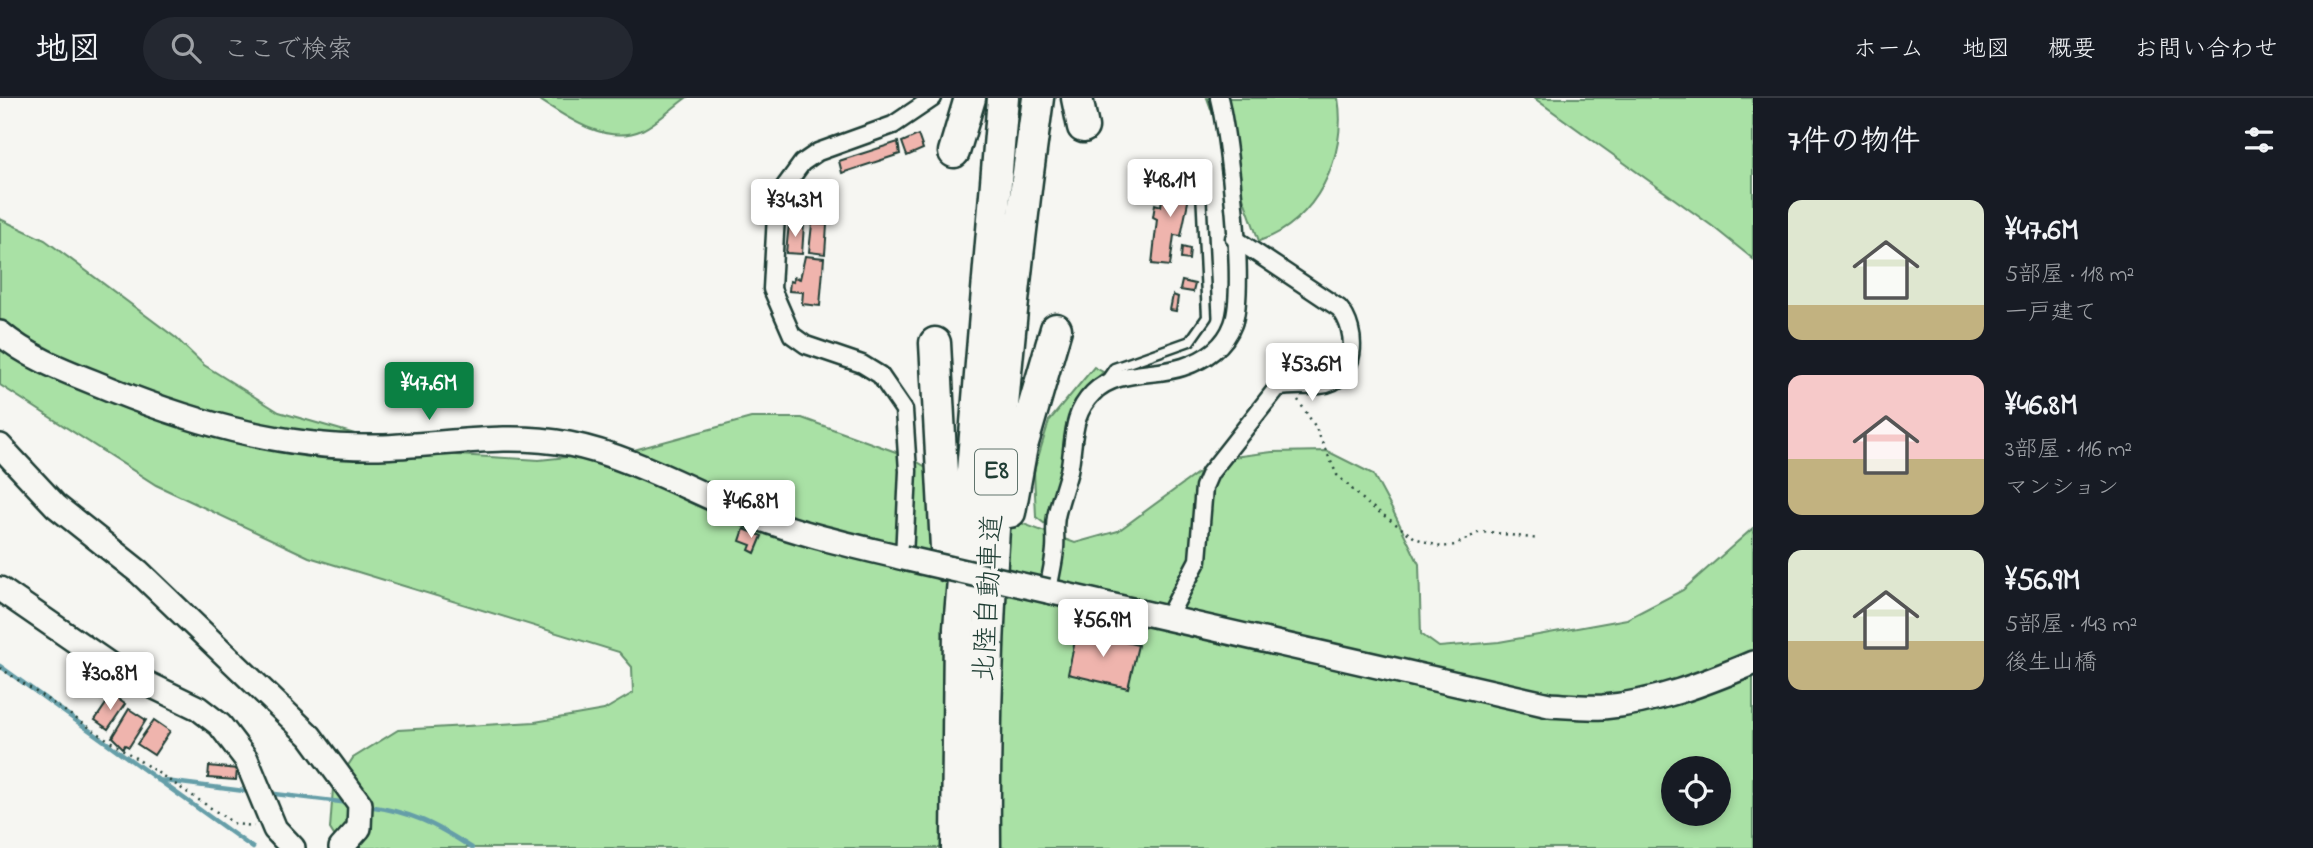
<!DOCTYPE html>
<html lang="ja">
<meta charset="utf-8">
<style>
body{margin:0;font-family:"Indie Flower","Klee One",sans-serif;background:#242831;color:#f1f3f6;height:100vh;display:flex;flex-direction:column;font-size:26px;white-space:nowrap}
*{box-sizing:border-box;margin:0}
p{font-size:23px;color:#9ea1a6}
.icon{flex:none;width:38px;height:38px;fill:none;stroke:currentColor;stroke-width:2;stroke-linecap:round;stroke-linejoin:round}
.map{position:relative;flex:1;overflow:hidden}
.drawer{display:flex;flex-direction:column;background:#171b24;width:560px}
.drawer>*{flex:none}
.tools{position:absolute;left:1661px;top:658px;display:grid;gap:14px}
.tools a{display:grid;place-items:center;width:70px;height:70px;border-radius:50%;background:#171b24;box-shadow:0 4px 10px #0003;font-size:35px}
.price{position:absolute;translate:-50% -60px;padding:0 16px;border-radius:7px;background:#fff;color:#222;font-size:23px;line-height:46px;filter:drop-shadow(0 2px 4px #0008)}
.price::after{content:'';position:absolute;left:50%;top:42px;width:21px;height:16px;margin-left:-10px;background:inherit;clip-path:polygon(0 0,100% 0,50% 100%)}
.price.on{background:#0b8043;color:#fff}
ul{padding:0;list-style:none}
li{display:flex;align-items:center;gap:21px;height:175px;padding:0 35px}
li span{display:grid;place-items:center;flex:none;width:196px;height:140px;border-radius:14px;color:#555}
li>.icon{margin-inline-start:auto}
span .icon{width:84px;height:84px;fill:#fffc;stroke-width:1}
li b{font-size:30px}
h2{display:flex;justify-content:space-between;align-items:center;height:84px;padding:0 35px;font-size:30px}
header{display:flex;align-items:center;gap:42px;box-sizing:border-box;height:98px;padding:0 35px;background:#171b24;border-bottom:2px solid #363941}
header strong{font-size:33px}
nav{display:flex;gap:38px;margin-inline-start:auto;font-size:24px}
.search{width:490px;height:63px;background:#242831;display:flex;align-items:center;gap:18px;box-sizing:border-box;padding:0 24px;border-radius:38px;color:#9ea1a6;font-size:26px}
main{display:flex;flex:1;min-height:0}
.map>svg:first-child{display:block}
.green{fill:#a9e1a5;stroke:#648f6c;stroke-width:2;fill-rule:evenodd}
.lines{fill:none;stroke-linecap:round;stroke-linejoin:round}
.stream{stroke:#659ea8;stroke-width:4.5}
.building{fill:#efb4ad;stroke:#1f3d34;stroke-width:2}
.lane-casing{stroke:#1f3d34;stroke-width:13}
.street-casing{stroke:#1f3d34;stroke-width:21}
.secondary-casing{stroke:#1f3d34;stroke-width:28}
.highway-casing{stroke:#1f3d34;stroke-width:35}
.path{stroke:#1f3d34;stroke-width:2.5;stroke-dasharray:2 5;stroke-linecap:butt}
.lane{stroke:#f6f6f2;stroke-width:8}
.street{stroke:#f6f6f2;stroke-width:16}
.secondary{stroke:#f6f6f2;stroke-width:23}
.highway{stroke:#f6f6f2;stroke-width:30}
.secondary-bridge-casing{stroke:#1f3d34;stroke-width:28;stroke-linecap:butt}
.secondary-bridge{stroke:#f6f6f2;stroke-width:23}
.labels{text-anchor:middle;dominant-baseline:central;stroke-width:6;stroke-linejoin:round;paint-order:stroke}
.shield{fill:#f6f6f2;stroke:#60746d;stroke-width:2}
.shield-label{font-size:26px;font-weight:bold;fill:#1f3d34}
.street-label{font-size:28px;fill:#1f3d34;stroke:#f6f6f2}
</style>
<header>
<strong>地図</strong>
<div class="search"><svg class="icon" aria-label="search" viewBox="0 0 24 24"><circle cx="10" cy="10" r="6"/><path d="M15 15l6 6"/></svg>ここで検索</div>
<nav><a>ホーム</a><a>地図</a><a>概要</a><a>お問い合わせ</a></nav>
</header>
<main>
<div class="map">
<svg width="1753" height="750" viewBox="0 0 1753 750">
<rect width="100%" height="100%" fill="#f6f6f2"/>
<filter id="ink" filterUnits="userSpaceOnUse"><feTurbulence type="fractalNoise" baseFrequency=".0143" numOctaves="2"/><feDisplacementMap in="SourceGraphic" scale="14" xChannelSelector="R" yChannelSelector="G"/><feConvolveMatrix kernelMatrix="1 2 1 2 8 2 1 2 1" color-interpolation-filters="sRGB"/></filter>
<g filter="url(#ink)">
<!-- green -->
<g class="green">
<path d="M537,0h149c-14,10 -29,25 -44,32 -36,16 -76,-13 -105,-32z"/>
<path d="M1207,0h131c10,58 -22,125 -79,143z"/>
<polygon points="1534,0 1753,0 1753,161 1712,128"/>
<path d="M0,121l45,21 131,98 28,27 75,47 100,29 78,14 82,5 95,-10 117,-32h51l105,38 67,39 28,21 73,27 43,-12 99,-72 55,-7 55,-1 46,23 21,39 25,51 2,70 18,13 60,-5 128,-23 56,-29 70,-62v320h-1411l-12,-19 3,-41 20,-30 45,-28 137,-8 69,-12 29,-17 -1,-26 -13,-15 -310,-95 -153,-72 -156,-100zM1673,670h45v46h-45z"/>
<polygon points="1094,269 1103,274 1077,304 1066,326 1063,366 1051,417 1045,426 1036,419 1034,373 1049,323"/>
</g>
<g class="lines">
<!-- stream -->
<g class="stream">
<polyline points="0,568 253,750"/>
<polyline points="157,682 252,694"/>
<polyline points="267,695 349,705"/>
<path d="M368,708c44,6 67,18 104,42"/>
</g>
</g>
<!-- building -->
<g class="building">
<polygon points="918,37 923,51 907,58 902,44"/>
<polygon points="898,44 900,56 842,75 839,63"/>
<polygon points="1165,80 1192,84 1181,138 1174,137 1170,168 1152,166 1157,121 1153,119 1155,106 1161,108"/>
<polygon points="789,125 804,126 802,156 786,155"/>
<polygon points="812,126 827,127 825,156 809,154"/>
<polygon points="1182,149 1190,151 1189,162 1181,161"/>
<polygon points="805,158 824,160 820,208 802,206 803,194 789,193 790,183 793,184 794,179 800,181"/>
<polygon points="1182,183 1195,186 1193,194 1180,192"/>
<polygon points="1173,197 1178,199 1176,213 1170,212"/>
<polygon points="744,431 762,438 755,455 749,452 751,447 740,443"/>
<polygon points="1077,533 1138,547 1128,590 1068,576"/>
<polygon points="112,597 125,606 108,631 95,622"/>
<polygon points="129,611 146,622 129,649 125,647 123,650 112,639"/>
<polygon points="154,622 170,633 154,657 137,646"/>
<polygon points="209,668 237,671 236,682 208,680"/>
</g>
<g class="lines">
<!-- lane casing -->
<g class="lane-casing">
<polyline id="lane" points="1105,283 1114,270 1190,243 1207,219 1201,92"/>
</g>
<!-- street casing -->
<g class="street-casing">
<g id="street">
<polyline points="904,460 908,373 904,312 880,277 862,266 806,247 792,237 772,191 776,117 780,95 802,65 818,54 893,27 933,0"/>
<path d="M1048,493c2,-14 6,-28 7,-42 1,-10 -1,-21 1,-32 3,-15 9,-30 13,-46 6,-29 1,-55 24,-78 23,-24 61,-16 90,-26 22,-7 42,-21 50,-43 13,-35 -4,-186 -14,-226"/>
<path d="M1167,521l31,-59 6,-73 6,-14 67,-85c15,-4 27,-1 43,-3 38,-3 39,-55 19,-77l-105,-70"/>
</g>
</g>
<!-- secondary casing -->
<g class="secondary-casing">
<g id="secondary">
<path d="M0,235c27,23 60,36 93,49 91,38 187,67 286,65 64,-2 128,-15 190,-3 66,13 125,49 187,73 48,18 99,29 148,41"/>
<polyline points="0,348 56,408 139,474 310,638 360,706 359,730 341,750"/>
<polyline points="0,491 113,569 198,610 220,627 246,661 275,731 293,750"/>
<path d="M1048,493l501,114c18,1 36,3 54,2 51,-4 103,-24 150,-44"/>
</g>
</g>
<!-- highway casing -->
<g class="highway-casing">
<g id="highway">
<polyline points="1077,0 1083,29"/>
<polyline points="954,54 970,0"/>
<polyline points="935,245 947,468"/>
<polyline points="1010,414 1022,348 1056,231"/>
<polyline points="957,750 959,530 1003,0"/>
<path d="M985,750c-2,-252 18,-501 53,-750"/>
</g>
</g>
<!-- path -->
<g class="path">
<polyline points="1298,302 1315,328 1337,377 1368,406 1415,440 1441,449 1455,447 1478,435 1489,434 1539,441"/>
<polyline points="0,570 235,726 254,728"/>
</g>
<!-- lane -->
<use href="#lane" class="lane"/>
<!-- street -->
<use href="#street" class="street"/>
<!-- secondary -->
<use href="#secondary" class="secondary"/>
<!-- highway -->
<use href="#highway" class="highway"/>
<!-- secondary-bridge casing -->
<g class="secondary-bridge-casing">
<polyline id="secondary-bridge" points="904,460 1048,493"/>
</g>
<!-- secondary-bridge -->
<use href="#secondary-bridge" class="secondary-bridge"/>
</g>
</g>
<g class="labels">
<!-- shield labels -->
<rect class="shield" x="975" y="351.5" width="42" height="45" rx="5"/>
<g class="shield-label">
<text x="996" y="374">E8</text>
</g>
<!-- street labels -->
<g class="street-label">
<text transform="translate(990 500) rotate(-87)">北陸自動車道</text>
</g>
</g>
</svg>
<div class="tools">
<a><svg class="icon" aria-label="locate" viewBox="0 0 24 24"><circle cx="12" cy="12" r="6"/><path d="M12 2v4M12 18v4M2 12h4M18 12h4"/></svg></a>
</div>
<b class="price" style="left:1170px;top:121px">¥48.1M</b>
<b class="price" style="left:795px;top:141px">¥34.3M</b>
<b class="price" style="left:1312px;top:305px">¥53.6M</b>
<b class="price on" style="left:429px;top:324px">¥47.6M</b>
<b class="price" style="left:751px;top:442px">¥46.8M</b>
<b class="price" style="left:1103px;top:561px">¥56.9M</b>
<b class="price" style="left:110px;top:614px">¥30.8M</b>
</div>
<section class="drawer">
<h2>7件の物件<svg class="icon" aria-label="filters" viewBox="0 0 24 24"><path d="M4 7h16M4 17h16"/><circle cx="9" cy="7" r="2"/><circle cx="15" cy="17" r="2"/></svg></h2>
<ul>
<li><span style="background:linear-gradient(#dfe7d0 75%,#c2b280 0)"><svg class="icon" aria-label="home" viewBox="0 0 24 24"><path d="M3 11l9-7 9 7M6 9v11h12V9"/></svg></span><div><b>¥47.6M</b><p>5部屋 · 118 m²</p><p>一戸建て</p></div></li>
<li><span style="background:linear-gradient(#f6c9c9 60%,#c2b280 0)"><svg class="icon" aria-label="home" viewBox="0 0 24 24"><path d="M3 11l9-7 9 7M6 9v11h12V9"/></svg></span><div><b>¥46.8M</b><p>3部屋 · 116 m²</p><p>マンション</p></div></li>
<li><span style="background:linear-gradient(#dfe7d0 65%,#c2b280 0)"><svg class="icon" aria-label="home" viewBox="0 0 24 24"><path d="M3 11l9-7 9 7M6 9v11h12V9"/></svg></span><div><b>¥56.9M</b><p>5部屋 · 143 m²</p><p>後生山橋</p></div></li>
</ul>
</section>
</main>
